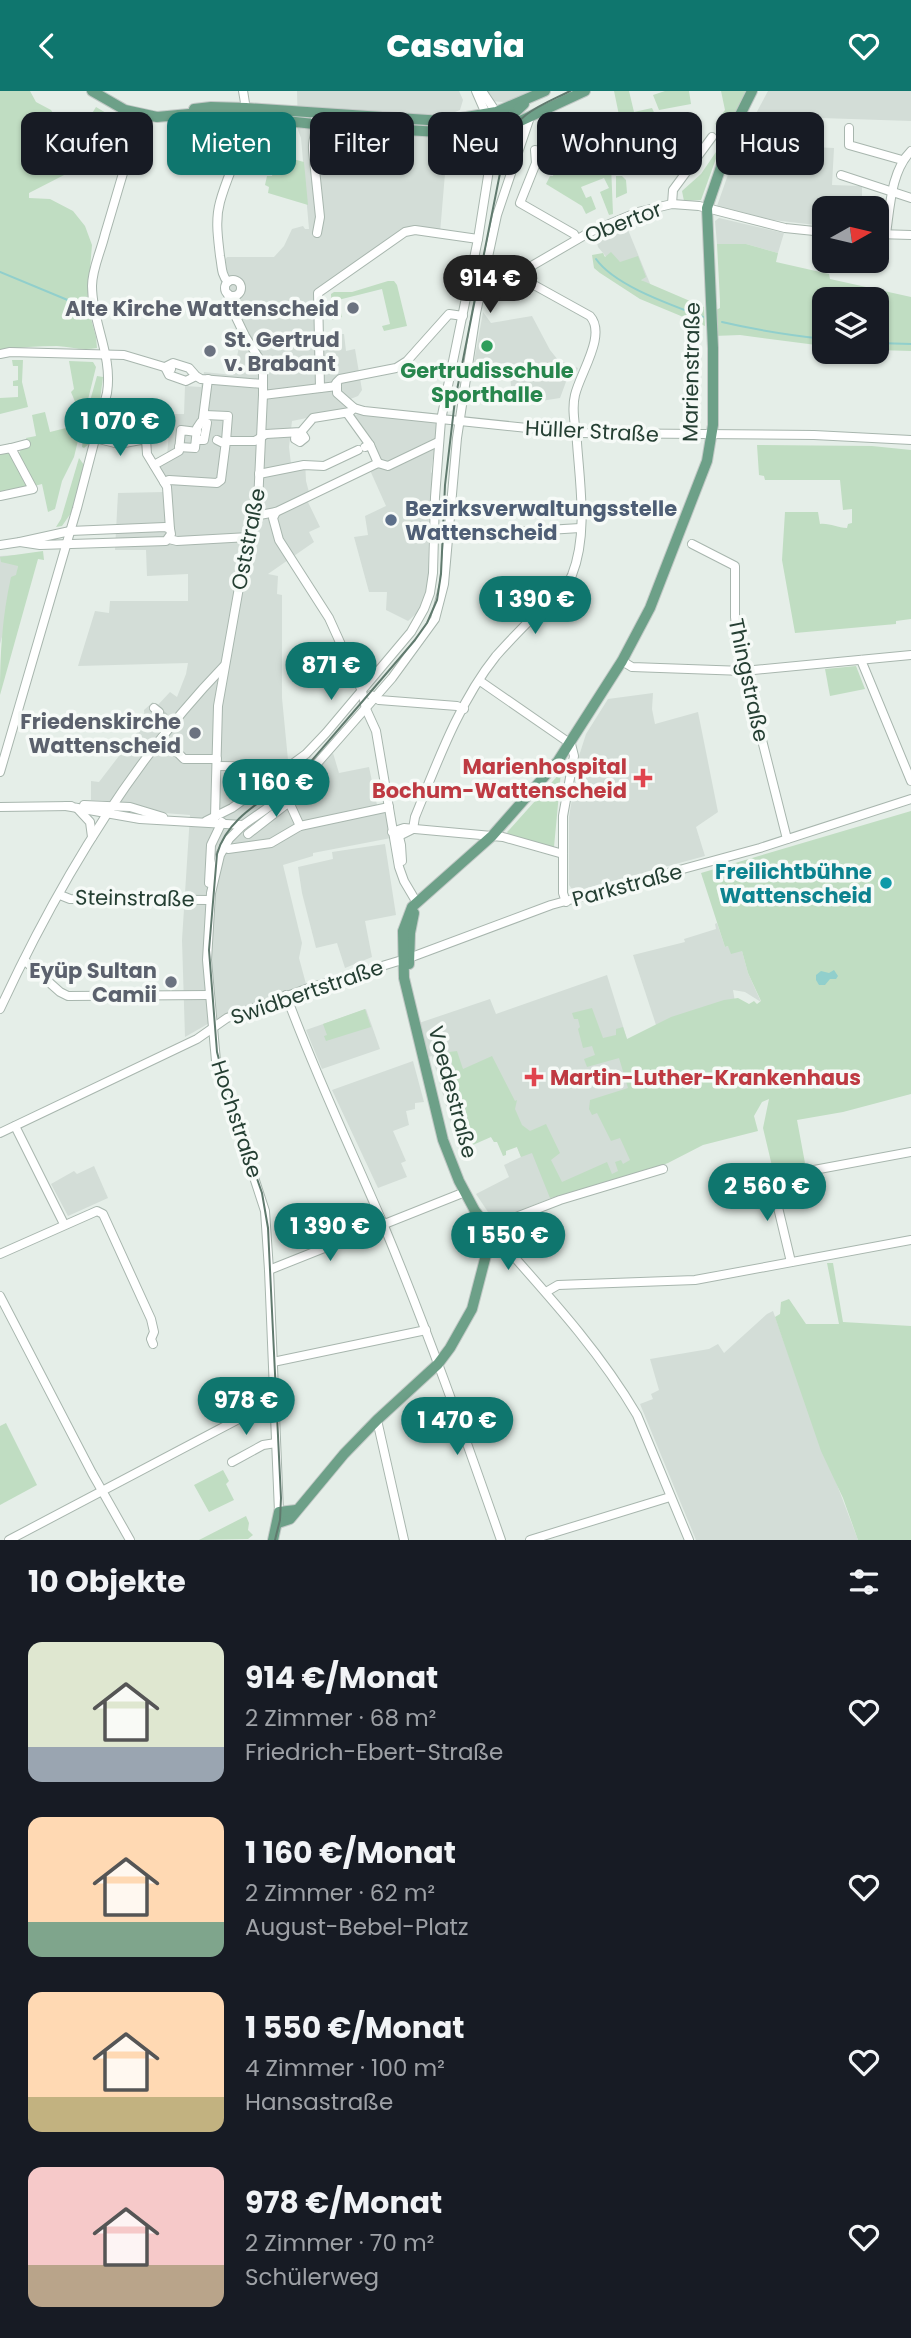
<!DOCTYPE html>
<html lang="de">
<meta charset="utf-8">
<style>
body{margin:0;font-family:Poppins,sans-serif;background:#242831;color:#f1f3f6;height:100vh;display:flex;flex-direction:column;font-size:26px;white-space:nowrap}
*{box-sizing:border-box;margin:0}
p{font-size:23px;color:#9ea1a6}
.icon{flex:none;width:38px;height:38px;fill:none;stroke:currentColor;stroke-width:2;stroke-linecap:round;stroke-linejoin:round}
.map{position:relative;height:1449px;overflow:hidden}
.sheet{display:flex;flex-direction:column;background:#171b24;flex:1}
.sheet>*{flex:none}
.top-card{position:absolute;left:21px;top:21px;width:870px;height:63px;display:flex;gap:14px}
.needle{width:46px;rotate:82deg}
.buttons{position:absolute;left:812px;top:105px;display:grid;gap:14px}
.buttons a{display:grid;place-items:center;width:77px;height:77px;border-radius:14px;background:#171b24;box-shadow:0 2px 5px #0004;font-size:35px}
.price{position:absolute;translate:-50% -60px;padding:0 16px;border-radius:24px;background:#0f766e;color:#fff;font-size:23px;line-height:46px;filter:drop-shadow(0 2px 4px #0008)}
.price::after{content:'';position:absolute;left:50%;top:42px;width:21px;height:16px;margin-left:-10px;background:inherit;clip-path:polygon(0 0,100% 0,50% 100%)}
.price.selected{background:#222;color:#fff}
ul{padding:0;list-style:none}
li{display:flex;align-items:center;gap:21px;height:175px;padding:0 28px}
li span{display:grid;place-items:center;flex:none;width:196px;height:140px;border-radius:14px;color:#555}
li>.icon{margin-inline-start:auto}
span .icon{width:84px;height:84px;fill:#fffc;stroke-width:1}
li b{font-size:30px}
h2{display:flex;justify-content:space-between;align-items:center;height:84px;padding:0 28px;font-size:30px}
.tag{padding:0 24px;border-radius:14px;background:#171b24;box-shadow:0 2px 5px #0004;font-size:24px;line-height:63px}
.tag.selected{background:#0f766e;color:#fff}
header{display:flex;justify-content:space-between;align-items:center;height:91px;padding:0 28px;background:#0f766e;color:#fff;font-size:32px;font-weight:800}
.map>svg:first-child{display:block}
.built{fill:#d3ddd7}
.green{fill:#c0ddc2}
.water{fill:#91cfcc}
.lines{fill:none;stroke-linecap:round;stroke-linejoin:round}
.stream{stroke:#91cfcc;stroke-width:2}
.minor-tunnel{stroke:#bfcbc4;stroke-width:8;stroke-dasharray:8 4;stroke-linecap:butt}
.minor-casing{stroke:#a8b6ae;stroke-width:10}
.major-casing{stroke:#c2c9c6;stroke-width:12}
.minor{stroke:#fff;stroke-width:8}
.major{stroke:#6da088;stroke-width:10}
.tram{stroke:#607a6e;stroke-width:2}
.worship-dot{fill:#6b7280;stroke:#f6faf7;stroke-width:2.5}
.leisure-dot{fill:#2e9e5b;stroke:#f6faf7;stroke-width:2.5}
.service-dot{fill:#5c6f8a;stroke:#f6faf7;stroke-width:2.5}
.health-dot{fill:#e0444e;stroke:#f6faf7;stroke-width:2.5}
.culture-dot{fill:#0f9aa8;stroke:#f6faf7;stroke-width:2.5}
.labels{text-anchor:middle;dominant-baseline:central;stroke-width:7;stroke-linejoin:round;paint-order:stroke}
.street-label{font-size:21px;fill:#253f33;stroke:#f6faf7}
.worship-label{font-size:21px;font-weight:bold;fill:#5b616d;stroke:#f6faf7;text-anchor:end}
.leisure-label{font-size:21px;font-weight:bold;fill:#27864d;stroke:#f6faf7}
.service-label{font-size:21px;font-weight:bold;fill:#4e5e75;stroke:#f6faf7;text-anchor:start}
.health-label{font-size:21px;font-weight:bold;fill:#be3a42;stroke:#f6faf7;text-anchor:end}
.culture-label{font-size:21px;font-weight:bold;fill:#0d838f;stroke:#f6faf7;text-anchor:end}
</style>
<header><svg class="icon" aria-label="back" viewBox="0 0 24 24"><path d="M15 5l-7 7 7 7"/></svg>Casavia<svg class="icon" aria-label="heart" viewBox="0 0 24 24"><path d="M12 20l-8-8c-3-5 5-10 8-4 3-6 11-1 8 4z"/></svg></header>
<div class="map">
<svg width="911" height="1449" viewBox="0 0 911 1449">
<rect width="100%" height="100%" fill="#e5eee8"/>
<!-- built -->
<g class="built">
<polygon points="297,0 459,0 463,9 460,19 450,23 440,142 415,139 318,202 319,248 332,248 333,243 344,243 346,260 355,258 362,299 358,305 348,309 345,313 346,319 292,330 289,356 291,373 305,369 306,390 310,405 306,407 320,436 309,441 314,451 268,483 278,485 277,503 282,504 282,607 288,669 293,670 309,688 333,662 339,682 369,676 377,714 385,713 391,747 313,762 313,765 283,774 302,852 299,867 306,893 227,922 185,946 182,849 190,724 164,722 125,711 91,709 91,690 99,691 145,631 144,619 153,611 156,616 170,601 177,606 186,583 188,572 78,575 95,520 109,522 110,510 188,510 188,483 147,485 146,459 115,459 118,402 164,401 164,396 150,374 167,364 171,323 184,323 185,295 201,296 204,281 233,284 239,256 235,233 221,184 224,170 227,166 274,166 284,155 292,138 303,135 305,138 309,138 301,47 298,39"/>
<polygon points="484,0 530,0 511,10 503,11 491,10"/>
<polygon points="768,0 911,0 911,30 821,27 816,37 812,56 834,57 832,94 862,95 862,107 888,111 884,137 877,137 877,117 824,117 824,135 773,129 717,115 737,58"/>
<polygon points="719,127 784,142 778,162 746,153 717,153 715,130"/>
<polygon points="626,134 651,195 608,168 598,156 596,147"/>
<polygon points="483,221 491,232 532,225 550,259 558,269 578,277 576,282 570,280 560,307 541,310 518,308 517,295 511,295 510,283 504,283 503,272 490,274 474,271"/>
<polygon points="359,323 438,331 431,381 434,385 432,411 429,415 428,492 420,519 408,530 386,519 387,501 369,501 354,446 368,444 365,425 386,415 369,377 375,373 349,325"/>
<polygon points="19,464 16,495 0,553 0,465"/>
<polygon points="653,602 652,618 655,633 698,621 718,721 696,736 705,765 576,800 572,798 569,794 569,726 579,665 586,643 608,608"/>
<polygon points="385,753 396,824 365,830 372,866 345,877 337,852 316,857 302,802 298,776 333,768 332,761"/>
<polygon points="717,832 725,856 728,855 742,860 748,882 761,911 745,901 733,899 735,911 657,937 633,864 685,851 684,848 716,838 715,833"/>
<polygon points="607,884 627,948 647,1080 551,1107 501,1127 492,1127 476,1103 509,1086 504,1074 521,1066 512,1044 494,1051 490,1044 458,1057 432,965 428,966 419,932 490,908 496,923"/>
<polygon points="366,918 380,958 322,978 306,939"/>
<polygon points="413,970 424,1011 415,1012 415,1018 406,1020 409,1034 393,1040 406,1070 401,1072 407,1086 378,1097 332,999"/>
<polygon points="94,1075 108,1107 68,1125 51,1093 74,1080 77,1083"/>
<polygon points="773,1220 801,1299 858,1449 696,1449 640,1313 653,1308 651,1303 659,1299 650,1268 709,1258 718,1253 724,1262 767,1223"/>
</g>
<!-- green -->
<g class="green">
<path d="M0,0h30l6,11 15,8 11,18 22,-12 7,-1 5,-8 22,13 -23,14 2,4 -2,2 3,6 -33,20 3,7 -39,20v5l21,1 23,12 12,15 7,19 -5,59 9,33 1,11c-14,3 -26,-1 -40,-2 -19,0 -38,1 -57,5z"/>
<polygon points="614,0 629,0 634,21 652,17 658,30 643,32 645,60 618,60 620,29"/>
<polygon points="665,0 689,0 691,13 659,19 653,4"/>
<polygon points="721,0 749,0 728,42 715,33 725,19"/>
<polygon points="561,49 562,58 583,54 587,74 611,74 613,123 609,124 600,101 609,97 604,87 581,96 586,107 591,105 596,118 586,123 582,115 546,93 550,85 553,85 555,79 552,78 551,50"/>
<polygon points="448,51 481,54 483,59 481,77 470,75 471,67 464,66 464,63 454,65 452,74 446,73"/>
<polygon points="716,61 718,62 701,109 684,110 682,100 701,83"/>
<polygon points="278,64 304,71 308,114 268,102 269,96 265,94 267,85 272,85"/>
<polygon points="616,85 622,85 626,89 627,102 616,107"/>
<polygon points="717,153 746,153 778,162 776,171 829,183 830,188 911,206 911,260 877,259 877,208 824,208 824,255 740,244 714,245 714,220 720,217 720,210"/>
<polygon points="611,161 620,171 638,165 646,186 641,189 704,216 705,235 640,208 600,182 594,177 592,164 603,162 605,166"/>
<polygon points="388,190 394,190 397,194 407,235 384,240 382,235 390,233 382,198 338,209 342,226 332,229 331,203 334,201 352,201"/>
<polygon points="12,269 23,269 22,291 28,316 0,323 0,307 18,306 18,295 13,295 13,290 18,289 18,275 13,275"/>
<polygon points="69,270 93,271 96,276 74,366 62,390 55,418 48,421 42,393 0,404 0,360 8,358 18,365 22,355 28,354 26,347 36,345 32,324 45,321 50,341 78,334 75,316 76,313 71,301 74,298"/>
<polygon points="97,285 103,286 99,317 88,317"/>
<polygon points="87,321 97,323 90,352 84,357 82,356"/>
<path d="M757,354l115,1 39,4v169l-15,2v3l-101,9 -13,-73 3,-48h33l2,12c10,-1 17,4 27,4l1,-4 4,-1v-14l-9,1 -3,-30h-75l-1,-4 -5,-1z"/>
<polygon points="79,367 84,374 71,422 62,435 56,436 61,428"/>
<path d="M43,460l1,9 -6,-1 -38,136c0,-40 2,-78 11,-118l5,-2 2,-9 -17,-4 -1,-5z"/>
<polygon points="856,575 865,598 830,605 825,578"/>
<polygon points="561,681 554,756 510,745 507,741 510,738"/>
<polygon points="911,720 911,1003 843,1021 797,1029 805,1072 775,1077 772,1075 763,1037 769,1008 762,1011 754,1025 758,1040 703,1054 668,1072 647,1080 550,1107 532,1062 521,1066 517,1056 506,1060 506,1064 503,1065 497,1051 494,1051 491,1046 459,1060 457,1049 462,1052 470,1049 473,1045 467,1032 449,961 457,960 463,978 492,965 515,1010 517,1009 515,1018 522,1034 530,1040 546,1033 560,1062 551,1069 562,1091 607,1071 612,1083 618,1080 615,1071 621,1069 623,1073 630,1069 620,1047 611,1050 597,1022 592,1024 589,1018 590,1009 628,997 619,967 587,976 584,968 595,964 592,955 583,957 578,938 580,936 578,928 574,928 572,922 592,917 603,947 616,944 616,938 623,936 627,948 671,926 724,909 738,907 749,913 754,910 757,913 761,910 748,882 742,860 731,863 728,855 725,856 701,782"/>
<polygon points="365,918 371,936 326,950 324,945 327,944 323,933"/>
<polygon points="827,1172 833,1172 843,1231 911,1235 911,1449 858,1449 843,1407 821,1360 775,1226 780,1223 781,1211 789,1208 806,1233 839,1233"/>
<polygon points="6,1332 37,1394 0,1414 0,1335"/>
<polygon points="223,1379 229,1390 226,1393 234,1409 209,1421 194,1394"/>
<polygon points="246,1425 249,1432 248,1439 253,1444 248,1448 199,1449"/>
</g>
<!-- water -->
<polygon class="water" points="834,879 838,885 836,888 830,888 825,894 819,894 816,889 816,884 821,880 829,882"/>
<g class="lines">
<!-- stream -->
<g class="stream">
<path d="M596,168c19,27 76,46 107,58"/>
<polyline points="0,181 70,210"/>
<path d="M722,231c34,8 67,13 102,17"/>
<polyline points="877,252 911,253"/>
</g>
<!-- minor-tunnel -->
<polyline class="minor-tunnel" points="159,621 168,629"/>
<!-- minor casing -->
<g class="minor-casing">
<g id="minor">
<polyline points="476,0 486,23"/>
<polyline points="482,0 496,21"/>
<path d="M315,29c3,12 -3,18 -2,30l7,67 -3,16"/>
<polyline points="509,36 514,44 517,59"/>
<polyline points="849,37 849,54 902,69"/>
<polyline points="472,43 487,52 490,68"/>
<polyline points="535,59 536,72 520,112 574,143 577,148"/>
<polyline points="841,84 911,107"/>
<polyline points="672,113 673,99 712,46"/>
<polyline points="877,143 911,144"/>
<path d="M886,143c4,-27 5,-63 25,-83"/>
<circle cx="233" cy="197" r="8"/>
<path d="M228,191c-7,-7 -6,-16 -8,-26 -2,-18 -5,-36 0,-54 11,-41 33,-66 23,-111"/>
<polyline points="501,191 516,184 590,141 638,121 672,113 699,115 785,137 824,141"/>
<polyline points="0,263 10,261 124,264 171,278"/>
<polyline points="196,285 189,277 173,272 165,276 169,284 186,290 196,285 201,288 263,293"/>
<polyline points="337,295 337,302 354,317 364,320 576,342 814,344 911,349"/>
<polyline points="337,295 336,292 340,288 396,277 407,270 449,223 463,225"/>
<polyline points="320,297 318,202 405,141 415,139 478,148"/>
<polyline points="263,304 337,295"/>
<polyline points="347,322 370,354"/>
<polyline points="205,324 228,325 226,350 255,350 266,343 301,341 313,327 350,321 354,317"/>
<polyline points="203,327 208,288"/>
<polyline points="296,342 295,348 300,351 305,347 301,341"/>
<polyline points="95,347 119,353 146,348 147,363 167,396 170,438"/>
<polyline points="196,349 204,349 207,332"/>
<polyline points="179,356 195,357 197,337 201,331"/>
<polyline points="365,356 370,354 378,372"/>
<polyline points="11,357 26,353"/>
<polyline points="0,359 11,357 33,398 0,405"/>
<polyline points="154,374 179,360 181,339 197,341"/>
<polyline points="259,383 304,374 324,375 358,359"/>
<polyline points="164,391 169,389 217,392 221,389 226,350 223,352 217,349"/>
<polyline points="276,421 273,427 279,449 329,527 362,600 366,618 376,640 399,776 404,790 417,812"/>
<polyline points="254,425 276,421 378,372 388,375 438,351"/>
<polygon points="165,436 170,438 171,443 166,450 40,454 20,451 70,440"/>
<polyline points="465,444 580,437"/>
<polyline points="169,448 177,450 249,446"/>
<polyline points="692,453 735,475 735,526 738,554 787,748"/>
<polyline points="0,454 20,451"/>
<polyline points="861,569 911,690"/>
<polyline points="622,570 632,576 744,580 911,564"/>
<polyline points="480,590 571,653 574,665 563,725 563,802 566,811"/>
<polyline points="371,604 379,609 457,615 464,618"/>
<polyline points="154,617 159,621"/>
<polyline points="161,649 175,661"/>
<polyline points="178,662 184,668 217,668"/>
<polyline points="217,675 284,676 290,673"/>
<path d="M0,681l77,-264 30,-115c6,-38 -15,-70 -15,-107 0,-17 9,-35 13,-52 12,-40 23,-79 36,-119"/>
<polyline points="84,714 130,716 163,726"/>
<polyline points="66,715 140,728 243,734"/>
<polyline points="0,716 71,715"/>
<polyline points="77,717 90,731 92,746"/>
<polyline points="215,726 218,615 246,457 258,412 263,304 263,274 245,245 233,220 228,203"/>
<polyline points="206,730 232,717 306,663 326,642 411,541 424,518 430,502 433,482 435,406 441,329 478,148 495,41"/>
<path d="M413,738l2,-12c22,-54 44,-115 81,-161 14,-16 29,-31 44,-46 12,-11 26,-21 32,-35 16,-40 8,-90 5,-132 -1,-15 -6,-32 -2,-48 5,-22 32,-60 15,-79l-74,-41"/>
<polyline points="413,738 399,745 392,741 404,737 503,746 563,763"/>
<polyline points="398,742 401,754 402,770"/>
<polyline points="248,743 289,711 300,735"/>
<polyline points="224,756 228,758 271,752 300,735 389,716"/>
<polyline points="209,792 211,754 222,731"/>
<polyline points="60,804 70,808 210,809"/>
<polyline points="409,867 551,814 760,757 911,708"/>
<polyline points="24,869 60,901 68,905 210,904"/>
<path d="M286,904c29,79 65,154 98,231 43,103 80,208 117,314"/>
<path d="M0,918c57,-123 129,-245 224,-343"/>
<polyline points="15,1035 64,1133"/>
<polyline points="0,1042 197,948 227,927 309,897 402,869"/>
<path d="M663,1078l-103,31 -62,24 -6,8c52,59 105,115 145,183l52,125"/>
<polyline points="0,1163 97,1120 103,1123 151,1228 154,1241 151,1248 153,1253"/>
<polyline points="791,1171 771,1087 911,1061"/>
<polyline points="269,1179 465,1101"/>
<polyline points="546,1201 558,1194 695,1189 911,1149"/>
<polyline points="0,1205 92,1382 130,1449"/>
<polyline points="273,1271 426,1239"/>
<polyline points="377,1329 404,1449"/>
<polyline points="232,1371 263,1354 276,1352"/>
<polyline points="279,1421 269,1179 265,1120 216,970 207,869 211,802 220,764 229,748 243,734 286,704 307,684 392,587 435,528 444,493 457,347 476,222 497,124 530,26"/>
<polyline points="9,1449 254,1320 274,1316"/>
<polyline points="530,1449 670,1406"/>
</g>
</g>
<!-- major casing -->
<g class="major-casing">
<g id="major">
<polyline points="92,0 125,19 157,26 189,23 194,25 230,24 323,34 472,43 503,38 585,0"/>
<polyline points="194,18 211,16 246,17 443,30 496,21 545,0"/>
<polyline points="497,39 524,13"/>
<polyline points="722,72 742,37"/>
<polyline points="409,873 410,842 414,822"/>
<polyline points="278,1432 290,1428 344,1363 377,1329 438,1273 450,1257 472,1218 492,1141 475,1120 459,1090 443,1049 404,887 403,840 412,816 492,745 558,670 622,570 650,517 707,370 713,334 713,257 707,117 722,73 725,54 752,0"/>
<polyline points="273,1449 279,1421 296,1419"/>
</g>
</g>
<!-- minor -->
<use href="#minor" class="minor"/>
<!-- major -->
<use href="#major" class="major"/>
<!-- tram -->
<path class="tram" d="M275,1449l5,-20 1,-22 -13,-270 -6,-35 -33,-95 -12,-46 -8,-102 8,-96c12,-43 61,-59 91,-89l107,-125 12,-17 10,-23 4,-26 4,-89 10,-85 51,-257c9,-30 39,-39 64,-52"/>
</g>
<!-- markers -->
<g class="worship-dot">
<circle cx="353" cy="217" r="7"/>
<circle cx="210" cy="260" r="7"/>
<circle cx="195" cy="642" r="7"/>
<circle cx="171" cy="891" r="7"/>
</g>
<circle class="leisure-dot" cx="487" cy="255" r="7"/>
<circle class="service-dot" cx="391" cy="429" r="7"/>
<g class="health-dot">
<path d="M639.5 676.5h7v7h7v7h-7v7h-7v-7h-7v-7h7z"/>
<path d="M530.5 975.5h7v7h7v7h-7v7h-7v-7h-7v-7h7z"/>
</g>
<circle class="culture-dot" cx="886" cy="792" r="7"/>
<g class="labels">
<!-- street labels -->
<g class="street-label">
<text transform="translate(623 131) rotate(-21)">Obertor</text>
<text transform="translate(691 281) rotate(-89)">Marienstraße</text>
<text transform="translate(592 340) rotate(3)">Hüller Straße</text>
<text transform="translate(248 448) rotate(-79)">Oststraße</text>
<text transform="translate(749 589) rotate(78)">Thingstraße</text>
<text transform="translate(627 794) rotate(-15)">Parkstraße</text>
<text transform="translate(135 807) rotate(1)">Steinstraße</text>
<text transform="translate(307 901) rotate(-19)">Swidbertstraße</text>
<text transform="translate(453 1001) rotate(75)">Voedestraße</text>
<text transform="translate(237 1028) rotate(72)">Hochstraße</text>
</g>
<!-- worship labels -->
<g class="worship-label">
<text x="339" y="217">Alte Kirche Wattenscheid</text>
<text x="224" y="248" text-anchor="start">St. Gertrud<tspan x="224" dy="24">v. Brabant</tspan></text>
<text x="181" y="630">Friedenskirche<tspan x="181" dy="24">Wattenscheid</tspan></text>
<text x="157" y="879">Eyüp Sultan<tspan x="157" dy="24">Camii</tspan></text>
</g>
<!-- leisure labels -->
<g class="leisure-label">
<text x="487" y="279">Gertrudisschule<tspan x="487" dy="24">Sporthalle</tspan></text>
</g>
<!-- service labels -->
<g class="service-label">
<text x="405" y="417">Bezirksverwaltungsstelle<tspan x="405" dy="24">Wattenscheid</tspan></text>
</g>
<!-- health labels -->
<g class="health-label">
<text x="627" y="675">Marienhospital<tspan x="627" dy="24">Bochum-Wattenscheid</tspan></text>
<text x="550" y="986" text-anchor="start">Martin-Luther-Krankenhaus</text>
</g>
<!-- culture labels -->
<g class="culture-label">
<text x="872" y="780">Freilichtbühne<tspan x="872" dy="24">Wattenscheid</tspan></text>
</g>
</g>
</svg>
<div class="buttons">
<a><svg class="needle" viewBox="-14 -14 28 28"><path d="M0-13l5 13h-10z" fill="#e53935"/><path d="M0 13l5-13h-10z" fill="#9ea1a6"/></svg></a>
<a><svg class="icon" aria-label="layers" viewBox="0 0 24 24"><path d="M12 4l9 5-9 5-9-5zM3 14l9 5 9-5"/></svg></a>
</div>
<b class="price selected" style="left:490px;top:224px">914 €</b>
<b class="price" style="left:120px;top:367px">1 070 €</b>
<b class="price" style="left:535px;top:545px">1 390 €</b>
<b class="price" style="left:331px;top:611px">871 €</b>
<b class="price" style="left:276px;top:728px">1 160 €</b>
<b class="price" style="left:767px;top:1132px">2 560 €</b>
<b class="price" style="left:330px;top:1172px">1 390 €</b>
<b class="price" style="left:508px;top:1181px">1 550 €</b>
<b class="price" style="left:246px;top:1346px">978 €</b>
<b class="price" style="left:457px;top:1366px">1 470 €</b>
<div class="top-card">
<a class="tag">Kaufen</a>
<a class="tag selected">Mieten</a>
<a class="tag">Filter</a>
<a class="tag">Neu</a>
<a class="tag">Wohnung</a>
<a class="tag">Haus</a>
</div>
</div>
<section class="sheet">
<h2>10 Objekte<svg class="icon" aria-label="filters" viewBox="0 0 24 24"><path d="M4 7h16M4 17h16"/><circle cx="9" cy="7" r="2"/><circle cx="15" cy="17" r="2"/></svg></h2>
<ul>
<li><span style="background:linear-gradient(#dfe7d0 75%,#9aa5b1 0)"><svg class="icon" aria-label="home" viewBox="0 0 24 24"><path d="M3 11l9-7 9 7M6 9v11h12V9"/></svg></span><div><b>914 €/Monat</b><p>2 Zimmer · 68 m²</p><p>Friedrich-Ebert-Straße</p></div><svg class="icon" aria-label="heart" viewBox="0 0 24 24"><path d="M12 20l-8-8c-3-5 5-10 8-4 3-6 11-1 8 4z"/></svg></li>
<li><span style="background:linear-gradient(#ffd9b3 75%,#7fa58c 0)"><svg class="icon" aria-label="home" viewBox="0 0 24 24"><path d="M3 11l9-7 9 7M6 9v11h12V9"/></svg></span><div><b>1 160 €/Monat</b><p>2 Zimmer · 62 m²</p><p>August-Bebel-Platz</p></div><svg class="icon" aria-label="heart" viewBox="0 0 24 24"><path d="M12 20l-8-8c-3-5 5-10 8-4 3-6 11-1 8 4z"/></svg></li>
<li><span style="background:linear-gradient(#ffd9b3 75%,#c2b280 0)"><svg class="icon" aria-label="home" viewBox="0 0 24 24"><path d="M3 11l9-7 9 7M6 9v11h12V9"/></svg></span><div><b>1 550 €/Monat</b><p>4 Zimmer · 100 m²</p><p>Hansastraße</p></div><svg class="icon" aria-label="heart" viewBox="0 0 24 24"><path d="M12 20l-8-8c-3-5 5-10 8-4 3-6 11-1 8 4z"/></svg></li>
<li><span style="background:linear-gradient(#f6c9c9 70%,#b9a48a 0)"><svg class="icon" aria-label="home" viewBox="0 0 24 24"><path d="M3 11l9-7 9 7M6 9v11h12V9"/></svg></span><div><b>978 €/Monat</b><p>2 Zimmer · 70 m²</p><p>Schülerweg</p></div><svg class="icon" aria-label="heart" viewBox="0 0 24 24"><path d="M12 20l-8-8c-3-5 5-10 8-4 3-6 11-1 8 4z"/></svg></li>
</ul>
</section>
